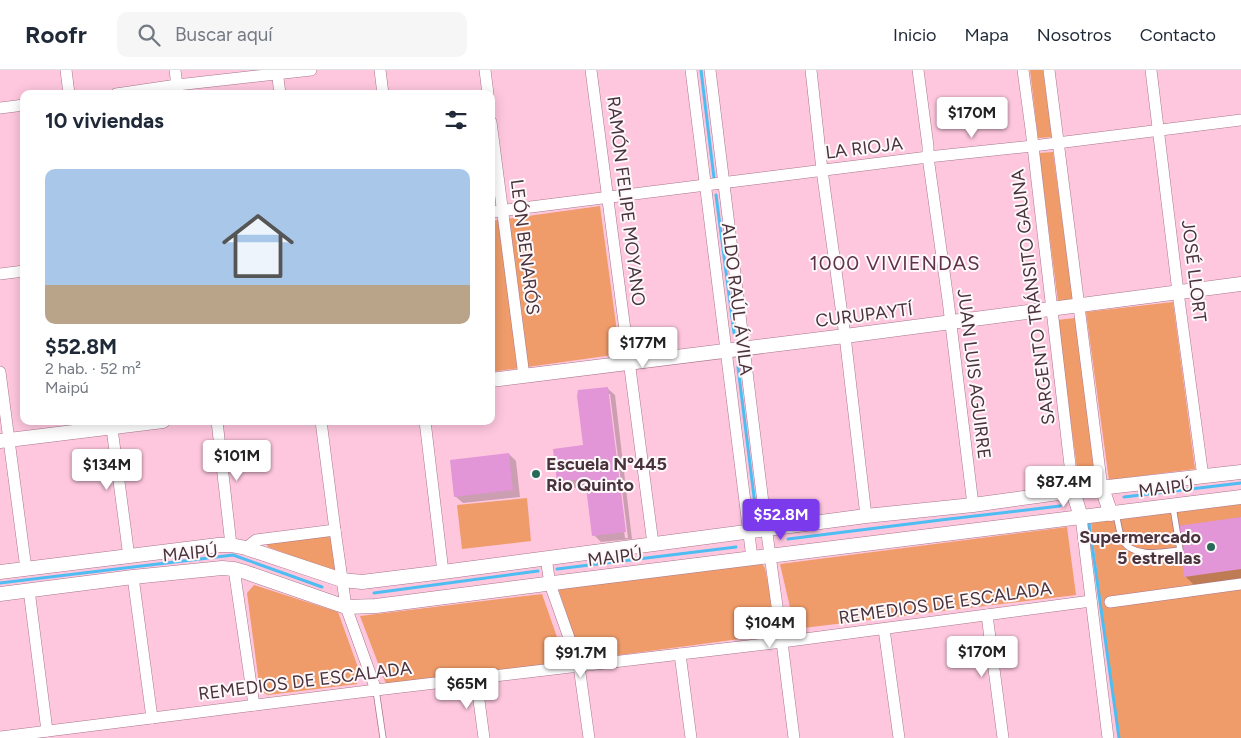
<!DOCTYPE html>
<html lang="es">
<meta charset="utf-8">
<style>
body{margin:0;font-family:Figtree,sans-serif;background:#f6f6f7;color:#1f2937;height:100vh;display:flex;flex-direction:column;font-size:19px;white-space:nowrap}
*{box-sizing:border-box;margin:0}
p{font-size:16px;color:#747a83}
.icon{flex:none;width:28px;height:28px;fill:none;stroke:currentColor;stroke-width:2;stroke-linecap:round;stroke-linejoin:round}
.map{position:relative;flex:1;overflow:hidden}
.sheet{position:absolute;left:20px;top:20px;width:475px;height:335px;display:flex;flex-direction:column;background:#fff;border-radius:10px;box-shadow:0 2px 12px #0003}
.sheet>*{flex:none}
.price{position:absolute;translate:-50% -42px;padding:0 11px;border-radius:5px;background:#fff;color:#222;font-size:16px;line-height:32px;filter:drop-shadow(0 1px 2px #0008)}
.price::after{content:'';position:absolute;left:50%;top:30px;width:15px;height:11px;margin-left:-8px;background:inherit;clip-path:polygon(0 0,100% 0,50% 100%)}
.price.selected{background:#7c3aed;color:#fff}
ul{padding:0;list-style:none}
li{display:grid;align-content:center;gap:10px;height:265px;padding:0 25px}
li span{display:grid;place-items:center;height:155px;border-radius:10px;color:#555}
li>.icon{margin-inline-start:auto}
span .icon{width:90px;height:90px;fill:#fffc;stroke-width:1}
li b{font-size:21px}
h2{display:flex;justify-content:space-between;align-items:center;height:60px;padding:0 25px;font-size:21px}
header{display:flex;align-items:center;gap:30px;box-sizing:border-box;height:70px;padding:0 25px;background:#fff;border-bottom:1px solid #e0e1e3}
header strong{font-size:24px}
nav{display:flex;gap:28px;margin-inline-start:auto;font-size:18px}
.search{width:350px;height:45px;background:#f6f6f7;display:flex;align-items:center;gap:12px;box-sizing:border-box;padding:0 18px;border-radius:10px;color:#747a83;font-size:19px}
.map>svg:first-child{display:block}
.green{fill:#ef9c6a}
.shadow{fill:#0003;fill-rule:evenodd}
.lines{fill:none;stroke-linecap:round;stroke-linejoin:round}
.stream{stroke:#4ebef2;stroke-width:3}
.building{fill:#e295d7}
.service-casing{stroke:#a8768c;stroke-width:7}
.minor-casing{stroke:#a8768c;stroke-width:12}
.tertiary-casing{stroke:#a8768c;stroke-width:15}
.service{stroke:#fff;stroke-width:5.5}
.minor{stroke:#fff;stroke-width:11}
.tertiary{stroke:#fff;stroke-width:14}
.poi-dot{fill:#296957;stroke:#fef8fa;stroke-width:2}
.labels{text-anchor:middle;dominant-baseline:central;stroke-width:4;stroke-linejoin:round;paint-order:stroke}
.street-label{font-size:18px;fill:#48323b;stroke:#fef8fa}
.poi-label{font-size:18px;font-weight:bold;fill:#48323b;stroke:#fef8fa;text-anchor:start}
.quarter-label{font-size:20px;letter-spacing:1px;fill:#5e3247;stroke:#fef8fa}
</style>
<header>
<strong>Roofr</strong>
<div class="search"><svg class="icon" aria-label="search" viewBox="0 0 24 24"><circle cx="10" cy="10" r="6"/><path d="M15 15l6 6"/></svg>Buscar aquí</div>
<nav><a>Inicio</a><a>Mapa</a><a>Nosotros</a><a>Contacto</a></nav>
</header>
<div class="map">
<svg width="1241" height="668" viewBox="0 0 1241 668">
<rect width="100%" height="100%" fill="#fec7de"/>
<!-- green -->
<g class="green">
<polygon points="1030,0 1043,0 1052,67 1038,68"/>
<polygon points="1053,82 1073,230 1058,232 1039,83"/>
<polygon points="600,136 620,284 491,302 491,151"/>
<polygon points="1173,232 1195,399 1109,410 1086,242"/>
<polygon points="1075,248 1096,409 1079,413 1057,250"/>
<polygon points="527,428 531,471 462,479 457,435"/>
<polygon points="1241,434 1241,668 1118,668 1091,453"/>
<polygon points="1067,457 1076,525 795,559 780,494"/>
<polygon points="330,465 336,502 268,477 266,473"/>
<polygon points="757,493 762,494 765,498 778,564 582,590 558,518"/>
<polygon points="254,515 338,542 360,603 357,614 268,625 260,621 247,523"/>
<polygon points="542,524 566,593 386,614 360,546"/>
</g>
<!-- shadow -->
<g class="shadow">
<path d="M607,318l8,7 17,144 -31,3 -7,-7 -6,-49 -23,3 -7,-7 26,-35zM607,324h3l18,144h-3z"/>
<polygon points="509,384 516,391 520,427 463,433 455,426"/>
<polygon points="1241,448 1241,509 1195,516 1185,506"/>
</g>
<g class="lines">
<!-- stream -->
<g class="stream">
<polyline points="701,0 714,108"/>
<polyline points="716,125 734,263"/>
<polyline points="738,297 756,443"/>
<polyline points="1124,427 1241,413"/>
<polyline points="1089,453 1119,668"/>
<polyline points="788,469 949,449 1060,436"/>
<polyline points="557,499 736,477"/>
<polyline points="0,513 233,485 322,517"/>
<polyline points="374,523 538,501"/>
</g>
</g>
<!-- building -->
<g class="building">
<polygon points="608,317 626,462 592,466 585,409 557,412 553,379 583,375 577,326 578,320"/>
<polygon points="509,383 513,420 454,427 450,390"/>
<polygon points="1241,447 1241,499 1184,507 1177,456"/>
</g>
<g class="lines">
<!-- service casing -->
<g class="service-casing">
<g id="service">
<path d="M1116,444c2,8 3,19 7,27 10,17 40,11 57,9l-7,-43"/>
<polyline points="376,620 383,668"/>
</g>
</g>
<!-- minor casing -->
<g class="minor-casing">
<g id="minor">
<polyline points="66,0 69,24"/>
<polyline points="175,0 178,24"/>
<polyline points="277,0 280,24"/>
<polyline points="380,0 383,24"/>
<polyline points="485,0 488,24"/>
<polyline points="591,0 653,474"/>
<polyline points="691,0 752,488"/>
<polyline points="710,0 765,449 782,572 794,668"/>
<polyline points="811,0 822,100 845,266 866,446"/>
<polyline points="918,0 928,76 928,87 948,230 973,435"/>
<polyline points="1023,0 1031,59 1073,421"/>
<polyline points="1049,0 1102,418"/>
<polyline points="1151,0 1178,222 1203,407"/>
<polyline points="116,24 177,15 311,0"/>
<polyline points="0,38 24,35"/>
<polyline points="491,52 524,306"/>
<polyline points="491,142 928,87 1033,76 1241,50"/>
<polyline points="0,204 24,201"/>
<polyline points="0,302 26,499"/>
<polyline points="111,351 129,487"/>
<polyline points="217,351 231,475"/>
<polyline points="321,351 335,460 346,537 376,620"/>
<polyline points="425,351 443,502"/>
<polyline points="1081,447 1108,668"/>
<polyline points="246,478 256,470 335,460"/>
<polyline points="546,488 550,514 579,596 589,668"/>
<polyline points="234,499 254,635"/>
<polyline points="133,507 152,648"/>
<polyline points="29,520 47,661"/>
<polyline points="1110,532 1241,514"/>
<polyline points="987,545 1003,668"/>
<polyline points="884,559 899,668"/>
<polyline points="680,584 691,668"/>
<polyline points="476,608 484,668"/>
<polyline points="0,667 376,620 782,572 1091,531"/>
</g>
</g>
<!-- tertiary casing -->
<g class="tertiary-casing">
<g id="tertiary">
<polyline points="491,310 845,266 1241,214"/>
<polyline points="0,371 163,351"/>
<polyline points="1102,418 1111,444"/>
<polyline points="1073,421 1081,447"/>
<polyline points="0,502 218,475 231,475 246,478 342,510 362,512 443,502 866,446 973,435 1073,421 1241,402"/>
<polyline points="0,524 133,507 222,498 234,499 245,502 346,537 376,536 569,511 1241,427"/>
</g>
</g>
<!-- service -->
<use href="#service" class="service"/>
<!-- minor -->
<use href="#minor" class="minor"/>
<!-- tertiary -->
<use href="#tertiary" class="tertiary"/>
</g>
<!-- markers -->
<g class="poi-dot">
<circle cx="536" cy="404" r="5"/>
<circle cx="1211" cy="477" r="5"/>
</g>
<g class="labels">
<!-- street labels -->
<g class="street-label">
<text transform="translate(864 78) rotate(-7)">LA RIOJA</text>
<text transform="translate(626 131) rotate(83)">RAMÓN FELIPE MOYANO</text>
<text transform="translate(525 177) rotate(83)">LEÓN BENARÓS</text>
<text transform="translate(1194 201) rotate(83)">JOSÉ LLORT</text>
<text transform="translate(1033 227) rotate(-97)">SARGENTO TRÁNSITO GAUNA</text>
<text transform="translate(737 229) rotate(83)">ALDO RAÚL ÁVILA</text>
<text transform="translate(864 245) rotate(-7)">CURUPAYTÍ</text>
<text transform="translate(974 304) rotate(83)">JUAN LUIS AGUIRRE</text>
<text transform="translate(1166 418) rotate(-7)">MAIPÚ</text>
<text transform="translate(190 483) rotate(-5)">MAIPÚ</text>
<text transform="translate(615 487) rotate(-7)">MAIPÚ</text>
<text transform="translate(945 533) rotate(-8)">REMEDIOS DE ESCALADA</text>
<text transform="translate(305 611) rotate(-7)">REMEDIOS DE ESCALADA</text>
</g>
<!-- poi labels -->
<g class="poi-label">
<text x="546" y="394">Escuela Nº445<tspan x="546" dy="21">Rio Quinto</tspan></text>
<text x="1201" y="467" text-anchor="end">Supermercado<tspan x="1201" dy="21">5 estrellas</tspan></text>
</g>
<!-- quarter labels -->
<g class="quarter-label">
<text x="895" y="193">1000 VIVIENDAS</text>
</g>
</g>
</svg>
<b class="price" style="left:972px;top:69px">$170M</b>
<b class="price" style="left:643px;top:299px">$177M</b>
<b class="price" style="left:237px;top:412px">$101M</b>
<b class="price" style="left:107px;top:421px">$134M</b>
<b class="price" style="left:1064px;top:438px">$87.4M</b>
<b class="price selected" style="left:781px;top:471px">$52.8M</b>
<b class="price" style="left:770px;top:579px">$104M</b>
<b class="price" style="left:982px;top:608px">$170M</b>
<b class="price" style="left:581px;top:609px">$91.7M</b>
<b class="price" style="left:467px;top:640px">$65M</b>
<section class="sheet">
<h2>10 viviendas<svg class="icon" aria-label="filters" viewBox="0 0 24 24"><path d="M4 7h16M4 17h16"/><circle cx="9" cy="7" r="2"/><circle cx="15" cy="17" r="2"/></svg></h2>
<ul>
<li><span style="background:linear-gradient(#a9c7e8 75%,#b9a48a 0)"><svg class="icon" aria-label="home" viewBox="0 0 24 24"><path d="M3 11l9-7 9 7M6 9v11h12V9"/></svg></span><div><b>$52.8M</b><p>2 hab. · 52 m²</p><p>Maipú</p></div></li>
</ul>
</section>
</div>
